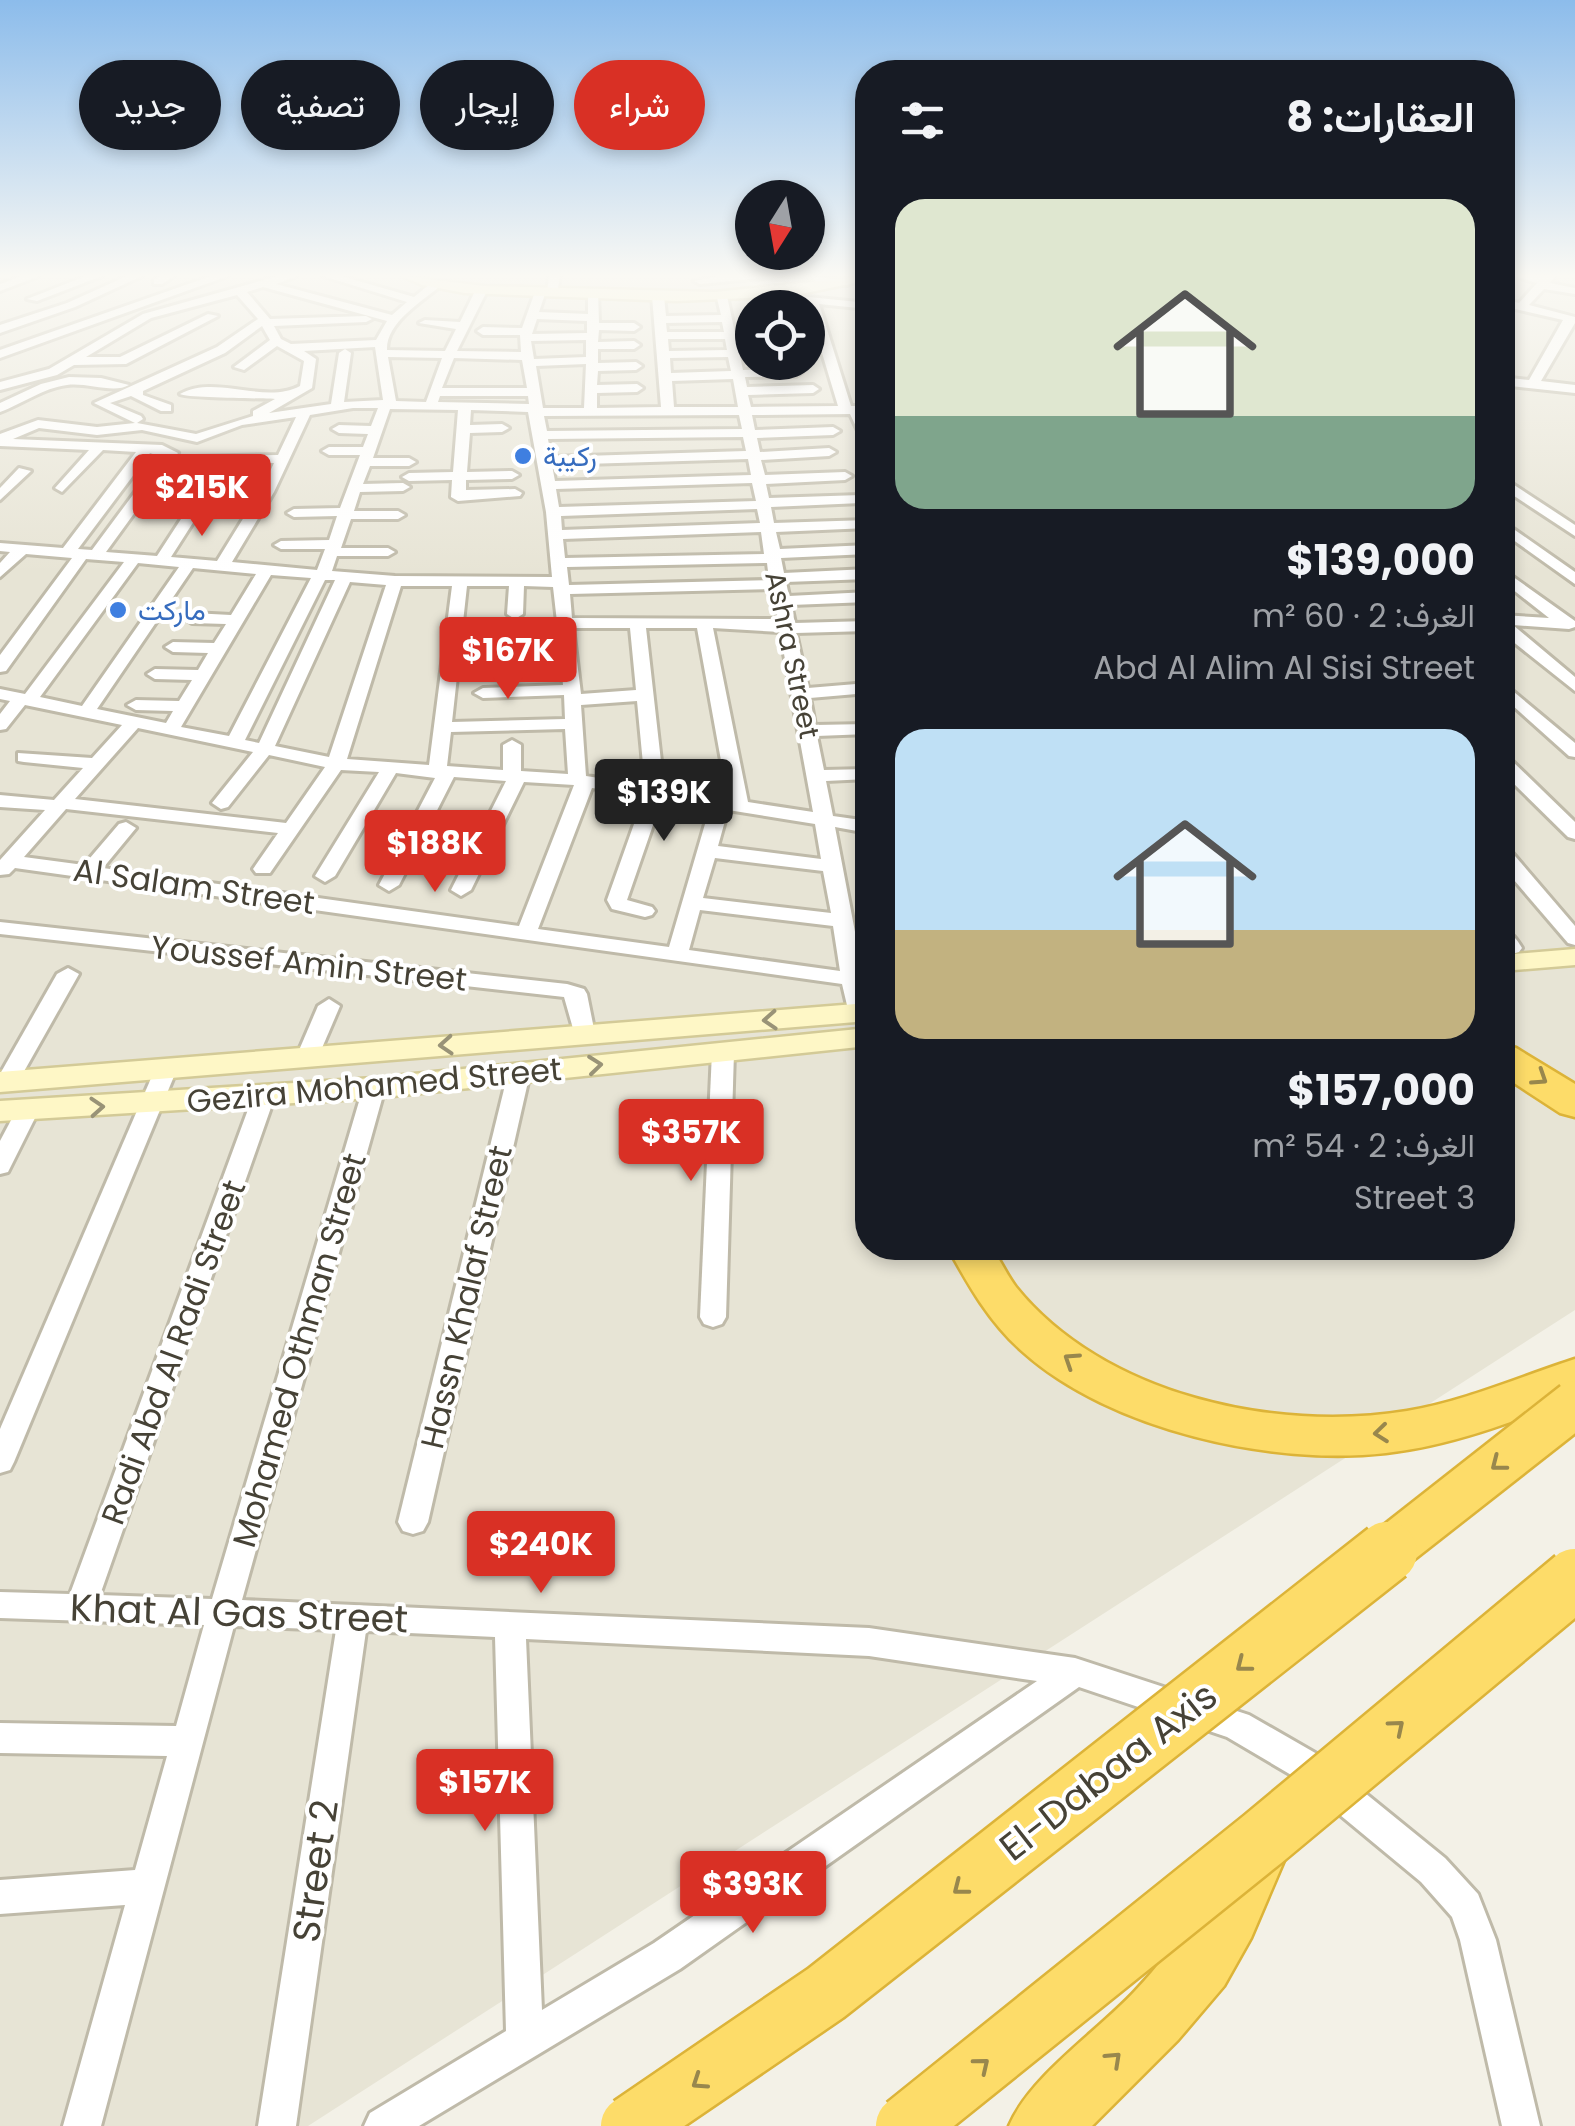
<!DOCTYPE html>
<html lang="ar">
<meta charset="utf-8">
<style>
body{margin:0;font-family:Poppins,Vazirmatn,sans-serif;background:#242831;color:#f1f3f6;direction:rtl;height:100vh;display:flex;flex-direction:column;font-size:38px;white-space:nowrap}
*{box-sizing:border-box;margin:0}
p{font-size:32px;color:#9ea1a6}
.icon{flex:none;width:55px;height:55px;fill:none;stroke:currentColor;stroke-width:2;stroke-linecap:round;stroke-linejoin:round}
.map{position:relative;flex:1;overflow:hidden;direction:ltr}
.panel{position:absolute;left:855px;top:60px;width:660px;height:1200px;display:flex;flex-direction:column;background:#171b24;border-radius:40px;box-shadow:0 5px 15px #0003;direction:rtl}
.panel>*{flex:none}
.guide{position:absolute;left:30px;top:60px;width:675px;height:90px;direction:rtl;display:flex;gap:20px}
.needle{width:65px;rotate:191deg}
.tools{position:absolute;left:735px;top:180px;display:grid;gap:20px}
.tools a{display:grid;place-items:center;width:90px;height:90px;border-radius:50%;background:#171b24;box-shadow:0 5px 15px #0003;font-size:50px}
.price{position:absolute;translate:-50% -85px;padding:0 22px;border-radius:10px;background:#d93025;color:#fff;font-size:32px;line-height:65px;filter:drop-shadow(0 2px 5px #0008)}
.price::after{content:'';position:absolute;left:50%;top:60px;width:30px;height:22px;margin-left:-15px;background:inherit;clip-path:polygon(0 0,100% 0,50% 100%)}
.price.on{background:#222;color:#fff}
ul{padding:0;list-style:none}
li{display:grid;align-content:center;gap:20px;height:530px;padding:0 40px}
li span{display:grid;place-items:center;height:310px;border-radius:30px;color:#555}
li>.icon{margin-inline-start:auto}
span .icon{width:180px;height:180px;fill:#fffc;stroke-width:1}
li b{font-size:42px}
h2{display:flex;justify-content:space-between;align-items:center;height:120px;padding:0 40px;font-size:42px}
.chip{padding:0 35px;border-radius:45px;background:#171b24;box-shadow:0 5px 15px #0003;font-size:35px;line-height:90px}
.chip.on{background:#d93025;color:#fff}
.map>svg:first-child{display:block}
.residential{fill:#e7e4d5;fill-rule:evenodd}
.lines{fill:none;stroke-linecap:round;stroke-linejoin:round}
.street-casing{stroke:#bfbaa9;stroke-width:6}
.secondary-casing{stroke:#d3ca97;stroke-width:5}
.highway-casing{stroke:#dcb338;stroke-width:5}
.street{fill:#fff;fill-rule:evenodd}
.secondary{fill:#fef7c6;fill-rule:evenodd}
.highway{fill:#fddc69;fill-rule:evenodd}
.highway-bridge-far1-casing{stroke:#dcb338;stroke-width:51;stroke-linecap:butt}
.highway-bridge-casing{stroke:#dcb338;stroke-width:65;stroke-linecap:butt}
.highway-bridge-far1{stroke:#fddc69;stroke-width:46}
.highway-bridge{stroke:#fddc69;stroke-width:60}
.oneway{stroke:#999377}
.oneway2{stroke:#98874d}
.shop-dot{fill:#3f7fe0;stroke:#fff;stroke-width:4}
.labels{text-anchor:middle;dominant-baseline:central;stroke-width:8;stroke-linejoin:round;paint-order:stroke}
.far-shop-label{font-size:28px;fill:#366cbe;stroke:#fff;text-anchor:start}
.far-street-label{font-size:28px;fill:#464236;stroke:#fff}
.street-label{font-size:32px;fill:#464236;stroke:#fff}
.near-street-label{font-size:38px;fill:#464236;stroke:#fff}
</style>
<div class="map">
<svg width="1575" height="2126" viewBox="0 0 1575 2126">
<rect width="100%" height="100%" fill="#f3f1e7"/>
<!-- residential -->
<path class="residential" d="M0,276h867l1,972h634l1,-972h72v1034l-1267,816h-308zM752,308h56v54h-56z"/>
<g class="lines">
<!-- street casing -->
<g class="street-casing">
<g id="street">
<polygon points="22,276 39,276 0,291 0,284"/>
<polygon points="86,276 102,276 37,301 27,299"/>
<polygon points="127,276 142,276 75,307 0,333 0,325 67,303"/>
<polygon points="160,276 174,276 162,284 154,284 154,280"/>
<polygon points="211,276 228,276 0,358 0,350"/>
<path d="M278,276h19l-21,8 116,31 15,-13 -84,-26h18l73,21 17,-14h8v4c-19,16 -53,36 -52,63l58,1 11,-22 -37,-6 6,-3 35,2 16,-33 6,-3 6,3 -31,62 64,1 -1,-17h-37l-6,-4 6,-4 39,1 14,-39 10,2 -7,21 49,2v-21l10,-2 1,32h35l6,4 -6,4 -35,-1 -1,12 36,-1 6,4 -6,4h-36v14l38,-1 6,4 -6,4 -38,1 -1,14 40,-1 6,4 -6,4 -40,1v15l64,-1 -9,-111 6,-3 6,3 2,20 55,-1 -4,-17 10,-2 16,74 53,-2 6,4 -6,4 -51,1 2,10 66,-2 6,4 -6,4 -65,2 3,12 87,-1 -31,-103 -44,-7 6,-3 99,10v6l-49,-5 32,102h17v8h-5l5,9v18l-7,-4 -11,-23 -98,1 3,15 78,-3 7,4 -7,4 -76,3 3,14 69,-4 7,4 -7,4 -68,4 4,15 80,-3 7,4 -7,4 -79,4 3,14 92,-3 7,3 -7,5 -90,4 3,16 94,-3v8l-92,4 4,17 88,-4v9l-87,4 3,15 84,-4v10l-82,3 3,14 79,-4v10l-77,3 4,18 73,-2v10l-72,2 12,55 60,-5v10l-58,5 5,27 53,-1v10l-51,2 7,34 44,-1v10l-42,2 7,35 35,5v12l-33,-6 29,152 2,39h-16l-8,-34 -827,-116 -6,6 -9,1v-15l45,-50 -45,-3v-12l54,5 29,-32 -59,-6 -6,-1v-8l74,5 30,-33 -97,-20 -19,24 -6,1v-16l10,-13 -10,-2v-10l25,5 99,-132 -38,-3 -80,112 -6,1v-17l72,-97 -46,-4 -26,23v-14l10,-11 -10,-1v-8l63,5 73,-96 -33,-2 -41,42 -7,-4 34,-38 -89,-4v-12l38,-14 59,7 38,-4 -41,-20 123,-56 41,-28 -21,-24 -86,23 -65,39h34l88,-43 10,2 -92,48 -52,1 -17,10 -57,15v-8l49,-13 94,-55zM263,287l124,34 -11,19 -85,4 -10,-5 -7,-13 92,-4 6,-3 -6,-3 -96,3 -23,-27zM537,319l50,2v12l-55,1zM722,322l2,10h-57l-1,-9zM262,326l8,14 -36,27 10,3 33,-24 27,15 -4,25c-35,19 -85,-12 -120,8 6,4 79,4 95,5l-22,12v5l-57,18 -59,-11 6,-4 -2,-3 -31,-13 21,-7 30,15h10v-6l-28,-10v-4l82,-38zM668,339h57l2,11 -58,1zM586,340v17l-52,2 -3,-18zM375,347l8,53 -39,2 7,-49 -6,-4 -6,4 -8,51 -62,9 43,-25 4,-29 -12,-8zM388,357l54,1 -16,44 -30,-1zM728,357l3,14 -60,2 -1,-15zM454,358l68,2 5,28h-85zM586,364l-2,44h-41l-7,-42zM733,379l5,28h-64l-2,-26zM440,396h88l1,8 -91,-2zM353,408h25l-7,18 -32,-1 -7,4 7,4 29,1 -5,13h-34l-7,4 7,4h31l-20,53 -46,1 -7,4 7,4 43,-1 -8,24 -48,1 -7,4 7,4h44l-8,21 -85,-8 42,-70 36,-77zM390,409l68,1 -5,62 -44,1 -7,4 7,4 43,-1 -1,17 7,4 62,-5 2,-3 -7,-4 -49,1v-10l46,-1 7,-4 -7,-4 -45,1 3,-39 32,-1 7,-4 -7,-4 -32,1 1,-15 57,2 18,100 6,65 -157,-1 -63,-5 5,-15h51l7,-4 -7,-4h-47l10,-29h47l7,-4 -7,-4h-44l6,-19 43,-1 7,-4 -7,-4 -40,1 7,-18h39l7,-4 -7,-4h-36zM739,415l3,14 -195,2 -3,-15zM296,417l-18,38 -83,2v6l5,1 74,-1 -12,25 -85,1v6l19,1 -39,60 -51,-4 72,-99 -16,-8 -149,-6 26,-11 58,7 45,-5 55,12 45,-17zM743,437l3,14 -195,6 -3,-18zM150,453l11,4 -69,93 -14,-1zM748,459l3,16 -196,6 -3,-16zM752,483l4,18 -197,6 -3,-18zM210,496h47l-40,65 -46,-4zM757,509l3,14 -198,7 -1,-14zM761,532l3,22 -199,4 -2,-19zM138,563l41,4 -97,139 -42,-9zM767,563l2,17 -200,5 -2,-18zM193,568l63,6 -25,41 -39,-2 -8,5 8,5 34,1 -12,19 -41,-1 -8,5 8,5 35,1 -10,17 -43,-1 -8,5 8,5 37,1 -13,21 -43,-1 -9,5 9,5 37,1 -7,12 -69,-14zM271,575l40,3 -82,158 -48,-9zM325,580h10l-76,163 -14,-3zM350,582l36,3 -57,172 -54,-11zM401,586h51l-23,179 -82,-6zM467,586h42l-2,28 8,5 8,-5 1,-28 29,1 4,35h-68l-8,5 8,5h69l1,10 -75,2 -8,5 8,5 76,-2 1,11 -78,2 -8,5 8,5 79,-2 1,12 -80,3 -9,5 9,5 81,-3 1,24 -113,3zM772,589l6,30 -206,-1 -2,-24zM573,628h57l6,62 -55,4zM646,628h51l31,171 -64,-11zM713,628l67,4 33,180 -65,-10zM637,701l8,84 -59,-9 -5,-71zM138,728l115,24 -41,51 9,6 7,-2 41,-52 56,12 -39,56 -211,-24zM565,729l3,45 -47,-3v-26l-9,-5 -9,5v25l-56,-4 4,-34zM341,770l38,2 -64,104 10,6 10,-6 61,-103 39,5 -56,107 10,6 10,-6 55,-108 52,4 -55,109 10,6 10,-6 53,-108 50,3 -55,141 -416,-58 33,-40 -10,-6 -7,2 -35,41 -60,-8 42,-48 212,24 -25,36 3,4h14zM592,788l52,8 -37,104 5,9 33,8 7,-2 3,-4 -3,-4 -25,-7 35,-101 48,8 -41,140 -131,-18zM728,810l87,14 6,35 -103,-13zM715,858l108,13 8,42 -128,-15zM700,910l133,16 7,45 -151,-21z"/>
<polygon points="549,276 560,276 557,294 547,292"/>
<polygon points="720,276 782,276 700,284 694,281"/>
<polygon points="812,276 853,282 847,285 816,281"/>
<polygon points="1514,276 1555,276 1550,283 1575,288 1575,294 1544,289 1529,305 1575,317 1575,323 1541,381 1575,385 1575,393 1502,385 1502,377 1529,380 1563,320 1502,306 1502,299 1519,303 1537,283"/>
<path d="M69,377l32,1 28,7c-15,9 -43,-3 -62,0 -24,3 -45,19 -67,27v-9l41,-19z"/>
<polygon points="19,468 31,471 0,500 0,488"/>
<polygon points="1502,477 1575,525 1575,536 1502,488"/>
<polygon points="1502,521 1575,572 1575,584 1502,532"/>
<polygon points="1502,569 1575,621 1575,627 1569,629 1513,625 1575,677 1575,691 1502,633 1502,615 1549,618 1502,581"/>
<polygon points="1502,682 1575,743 1575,757 1569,756 1502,696"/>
<polygon points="1502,756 1508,757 1575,822 1575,839 1568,837 1502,772"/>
<polygon points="1502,847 1509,849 1575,926 1575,945 1568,943 1502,866"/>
<polygon points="0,922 567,984 584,989 587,994 595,1034 584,1041 576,1039 564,997 0,934"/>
<path d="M1502,930c10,2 15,10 20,18l-3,4 -7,2 -10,-4z"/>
<polygon points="68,968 79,974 18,1082 15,1087 0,1088 0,1074 57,974"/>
<polygon points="329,999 340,1006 319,1055 308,1062 300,1060 297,1055 318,1006"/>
<polygon points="723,1045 734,1052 726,1317 722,1324 713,1327 704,1324 700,1317 712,1052"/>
<polygon points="166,1062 177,1069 14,1462 10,1470 0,1473 0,1429 155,1069"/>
<polygon points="519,1066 530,1073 428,1522 423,1531 413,1534 403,1531 398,1522 508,1073"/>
<path d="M374,1081l11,7 -143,512 627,28 206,30 174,57 68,39 128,104 33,36 18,46 44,186h-38l-42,-186 -8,-23 -31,-35 -128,-106 -66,-39 -148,-50 -399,282 -261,157h-55l6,-13 136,-82 -11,-394 -129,-6 -70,495h-38l78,-496 -102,-4 -133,500h-38l62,-221 -125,9v-34l135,-10 32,-114 -167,-3v-30l176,3 28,-101 -204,-7v-26l70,2 183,-498 11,-8 11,8 -175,499 112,4 151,-511zM526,1639l343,17 168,25 -383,262 -112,67z"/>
<polygon points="26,1104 38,1112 8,1172 0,1174 0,1141 18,1107"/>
</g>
</g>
<!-- secondary casing -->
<g class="secondary-casing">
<g id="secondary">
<polygon points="402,276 484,286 715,292 868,276 868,280 791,296 676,301 465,293 422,285"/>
<polygon points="1575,949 1575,965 1502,971 1502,955"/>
<polygon points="868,1003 868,1021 0,1092 0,1072"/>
<polygon points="868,1028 868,1046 374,1098 0,1121 0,1101 374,1078"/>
</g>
</g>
<!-- highway casing -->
<g class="highway-casing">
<g id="highway">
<polygon points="1502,1044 1516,1048 1575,1084 1575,1117 1560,1113 1502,1075"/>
<path d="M948,1248h44c8,12 15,27 24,39 87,108 259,146 391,124 59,-10 112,-34 168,-52v39c-60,23 -124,48 -189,55 -114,13 -276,-23 -363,-101 -34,-30 -54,-66 -75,-104z"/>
<path d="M1259,1820l21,8 9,21 -38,89 -27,48 -46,54 -86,86h-83c21,-50 88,-94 126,-135 46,-48 76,-102 103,-163z"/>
</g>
</g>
<!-- street -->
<use href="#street" class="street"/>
<!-- secondary -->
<use href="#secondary" class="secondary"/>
<!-- highway -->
<use href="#highway" class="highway"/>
<!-- highway-bridge-far1 casing -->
<g class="highway-bridge-far1-casing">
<polyline id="highway-bridge-far1" points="1384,1554 1575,1404"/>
</g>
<!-- highway-bridge casing -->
<g class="highway-bridge-casing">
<g id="highway-bridge">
<polyline points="631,2126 826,1993 1387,1552"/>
<polyline points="906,2126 1263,1839 1575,1579"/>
</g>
</g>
<!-- highway-bridge-far1 -->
<use href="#highway-bridge-far1" class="highway-bridge-far1"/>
<!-- highway-bridge -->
<use href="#highway-bridge" class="highway-bridge"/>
</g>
<!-- one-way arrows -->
<defs><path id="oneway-chevron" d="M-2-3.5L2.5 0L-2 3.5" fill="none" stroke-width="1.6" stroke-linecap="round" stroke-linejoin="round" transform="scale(2.5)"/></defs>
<g class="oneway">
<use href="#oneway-chevron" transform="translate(770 1020) rotate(176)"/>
<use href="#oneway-chevron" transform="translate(446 1045) rotate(176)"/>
<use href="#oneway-chevron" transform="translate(595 1065) rotate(-6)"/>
<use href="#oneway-chevron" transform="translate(97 1107) rotate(-4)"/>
</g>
<g class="oneway2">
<use href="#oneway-chevron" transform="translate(1540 1078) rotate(33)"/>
<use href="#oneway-chevron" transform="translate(1071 1360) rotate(-147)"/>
<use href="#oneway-chevron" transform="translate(1381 1433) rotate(174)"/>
<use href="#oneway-chevron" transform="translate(1498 1464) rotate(142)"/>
<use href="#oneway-chevron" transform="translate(1243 1665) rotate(142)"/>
<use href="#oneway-chevron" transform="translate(1397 1727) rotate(-40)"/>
<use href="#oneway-chevron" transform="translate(960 1888) rotate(142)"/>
<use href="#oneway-chevron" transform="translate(1114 2059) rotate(-43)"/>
<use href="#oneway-chevron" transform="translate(982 2065) rotate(-39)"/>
<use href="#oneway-chevron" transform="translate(699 2082) rotate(146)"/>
</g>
<!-- sky -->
<linearGradient id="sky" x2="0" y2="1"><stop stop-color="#8cbceb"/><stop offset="0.48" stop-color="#faf9f4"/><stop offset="1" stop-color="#faf9f4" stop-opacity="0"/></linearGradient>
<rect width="1575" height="574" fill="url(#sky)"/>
<!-- markers -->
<g class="shop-dot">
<circle cx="523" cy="456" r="10"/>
<circle cx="118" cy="610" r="10"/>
</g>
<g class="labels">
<!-- far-shop labels -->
<g class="far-shop-label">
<text x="543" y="456">ركيبة</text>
<text x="138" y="610">ماركت</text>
</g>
<!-- far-street labels -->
<g class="far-street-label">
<text transform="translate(792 655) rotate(78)">Ashra Street</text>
</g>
<!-- street labels -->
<g class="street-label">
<text transform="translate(194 886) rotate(8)">Al Salam Street</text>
<text transform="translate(309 963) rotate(6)">Youssef Amin Street</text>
<text transform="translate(374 1085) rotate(-5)">Gezira Mohamed Street</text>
<text transform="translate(466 1297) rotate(-77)">Hassn Khalaf Street</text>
<text transform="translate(299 1350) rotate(-74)">Mohamed Othman Street</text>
<text transform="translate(173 1352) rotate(-70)">Radi Abd Al Radi Street</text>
</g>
<!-- near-street labels -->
<g class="near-street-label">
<text transform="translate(239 1613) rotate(2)">Khat Al Gas Street</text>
<text transform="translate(1108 1771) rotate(-38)">El-Dabaa Axis</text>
<text transform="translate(315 1871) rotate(-82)">Street 2</text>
</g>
</g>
</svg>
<div class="tools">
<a><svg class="needle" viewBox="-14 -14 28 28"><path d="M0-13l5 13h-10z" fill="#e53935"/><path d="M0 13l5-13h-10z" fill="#9ea1a6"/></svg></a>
<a><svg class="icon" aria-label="locate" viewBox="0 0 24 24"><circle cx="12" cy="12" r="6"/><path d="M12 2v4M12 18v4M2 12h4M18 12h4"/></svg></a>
</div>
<b class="price" style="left:202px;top:539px">$215K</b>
<b class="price" style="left:508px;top:702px">$167K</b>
<b class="price on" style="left:664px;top:844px">$139K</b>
<b class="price" style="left:435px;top:895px">$188K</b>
<b class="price" style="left:691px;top:1184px">$357K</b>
<b class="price" style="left:541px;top:1596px">$240K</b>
<b class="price" style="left:485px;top:1834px">$157K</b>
<b class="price" style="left:753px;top:1936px">$393K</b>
<div class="guide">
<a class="chip on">شراء</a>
<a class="chip">إيجار</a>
<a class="chip">تصفية</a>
<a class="chip">جديد</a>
</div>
<section class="panel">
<h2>العقارات: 8<svg class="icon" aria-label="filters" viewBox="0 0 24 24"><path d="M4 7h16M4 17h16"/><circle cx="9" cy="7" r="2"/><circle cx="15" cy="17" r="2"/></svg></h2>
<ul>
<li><span style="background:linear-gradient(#dfe7d0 70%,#7fa58c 0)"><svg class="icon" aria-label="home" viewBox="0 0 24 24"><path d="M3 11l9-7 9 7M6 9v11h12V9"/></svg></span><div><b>$139,000</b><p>الغرف: 2 · 60 m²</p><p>Abd Al Alim Al Sisi Street</p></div></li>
<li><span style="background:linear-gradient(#bfe0f5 65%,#c2b280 0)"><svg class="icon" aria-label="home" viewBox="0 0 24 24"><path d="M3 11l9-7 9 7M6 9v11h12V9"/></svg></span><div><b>$157,000</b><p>الغرف: 2 · 54 m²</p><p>Street 3</p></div></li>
</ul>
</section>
</div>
